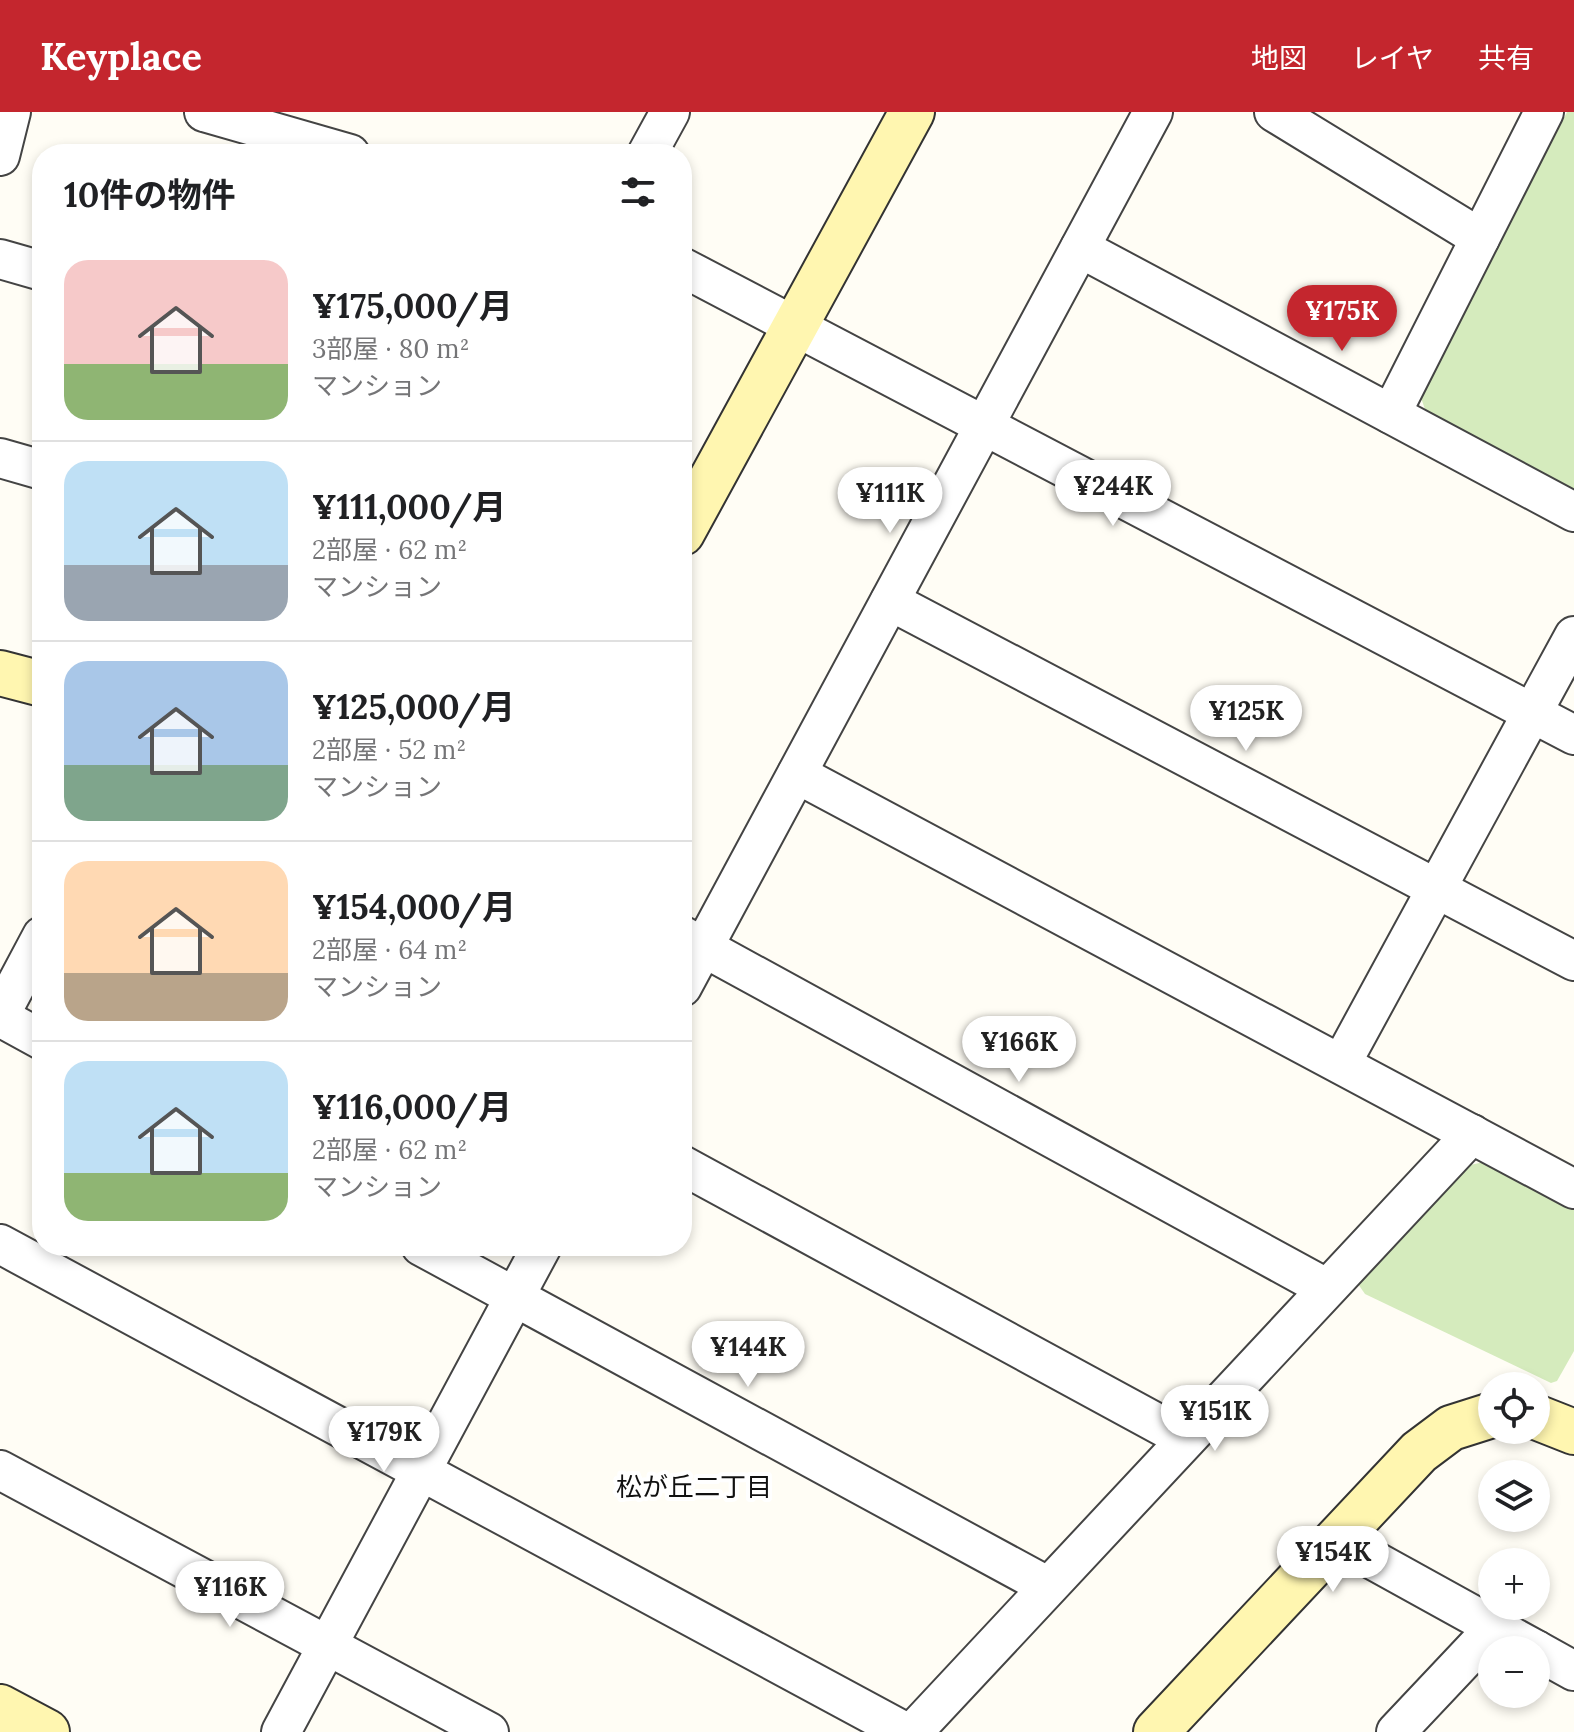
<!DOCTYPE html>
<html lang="ja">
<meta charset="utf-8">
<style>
body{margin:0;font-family:Lora,"Noto Sans JP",serif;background:#f2f2f2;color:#202124;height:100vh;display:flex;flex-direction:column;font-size:30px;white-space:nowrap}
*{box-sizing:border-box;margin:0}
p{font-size:26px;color:#757577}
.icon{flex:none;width:44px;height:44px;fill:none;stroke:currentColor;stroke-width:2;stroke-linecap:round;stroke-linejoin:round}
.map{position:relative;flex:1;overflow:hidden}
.side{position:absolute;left:32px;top:32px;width:660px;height:1112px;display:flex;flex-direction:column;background:#fff;border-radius:32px;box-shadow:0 4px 12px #0003}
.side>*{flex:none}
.buttons{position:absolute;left:1478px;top:1260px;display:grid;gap:16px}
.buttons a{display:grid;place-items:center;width:72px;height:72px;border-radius:50%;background:#fff;box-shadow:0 4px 12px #0003;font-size:40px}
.price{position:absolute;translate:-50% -68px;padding:0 18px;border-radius:28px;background:#fff;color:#222;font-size:26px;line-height:52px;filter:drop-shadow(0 2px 4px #0008)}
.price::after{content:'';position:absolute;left:50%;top:48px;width:24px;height:18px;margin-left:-12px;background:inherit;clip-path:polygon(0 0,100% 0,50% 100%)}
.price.on{background:#c4262e;color:#fff}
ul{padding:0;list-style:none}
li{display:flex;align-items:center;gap:24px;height:200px;padding:0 32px}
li+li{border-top:2px solid #e0e0e0}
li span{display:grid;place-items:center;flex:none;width:224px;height:160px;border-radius:24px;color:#555}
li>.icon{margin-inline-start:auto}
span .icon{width:96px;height:96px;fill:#fffc;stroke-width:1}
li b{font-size:34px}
h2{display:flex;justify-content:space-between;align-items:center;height:96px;padding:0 32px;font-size:34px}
header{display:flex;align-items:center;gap:48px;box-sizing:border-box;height:112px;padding:0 40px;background:#c4262e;color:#fff}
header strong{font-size:38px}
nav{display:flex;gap:44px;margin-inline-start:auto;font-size:28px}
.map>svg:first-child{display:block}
.green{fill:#d5ebbd}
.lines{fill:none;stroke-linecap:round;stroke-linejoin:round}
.street-casing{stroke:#444;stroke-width:42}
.secondary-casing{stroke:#333;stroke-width:48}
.street{stroke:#fff;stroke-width:38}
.secondary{stroke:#fff6b0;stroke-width:44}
.labels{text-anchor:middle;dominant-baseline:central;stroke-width:8;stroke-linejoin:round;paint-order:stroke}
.neighbourhood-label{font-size:26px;fill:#111;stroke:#fff}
</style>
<header>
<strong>Keyplace</strong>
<nav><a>地図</a><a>レイヤ</a><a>共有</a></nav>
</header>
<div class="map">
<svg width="1574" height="1620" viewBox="0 0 1574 1620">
<rect width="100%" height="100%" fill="#fffdf5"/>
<!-- green -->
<g class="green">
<polygon points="1567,0 1574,0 1574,384 1427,303 1420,283"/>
<polygon points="1488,1049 1574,1095 1574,1239 1557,1269 1551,1271 1365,1182 1358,1172 1360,1166 1466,1054"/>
</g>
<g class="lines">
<!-- street casing -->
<g class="street-casing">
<g id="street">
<polyline points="204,0 350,42"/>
<polyline points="1274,0 1480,126"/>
<polyline points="647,42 670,0"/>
<polyline points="0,44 11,0"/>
<polyline points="1080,136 1574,400"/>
<polyline points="0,147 42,159"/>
<polyline points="682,155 1574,623"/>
<polyline points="1391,302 1544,0"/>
<polyline points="0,346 42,358"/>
<polyline points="890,489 1574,849"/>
<polyline points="797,662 1574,1077"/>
<polyline points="683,824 1326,1176"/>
<polyline points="682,875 1153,0"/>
<polyline points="0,903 42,824"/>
<polyline points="0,905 42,928"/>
<polyline points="1341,952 1574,524"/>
<polyline points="682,1053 1186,1327"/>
<polyline points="0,1132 905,1620"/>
<polyline points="421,1134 1047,1474"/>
<polyline points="0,1358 489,1620"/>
<polyline points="1337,1428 1536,1538"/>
<polyline points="1536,1538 1574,1559"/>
<polyline points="281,1620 542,1134"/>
<polyline points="913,1620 1472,1022"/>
<polyline points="1396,1620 1495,1515"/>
</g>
</g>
<!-- secondary casing -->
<g class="secondary-casing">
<g id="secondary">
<polyline points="682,421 912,0"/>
<polyline points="0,561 42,572"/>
<polyline points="1536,1305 1574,1320"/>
<polyline points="0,1595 47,1620"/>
<polyline points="1156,1620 1419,1340 1451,1316 1492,1303"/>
</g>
</g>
<!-- street -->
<use href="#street" class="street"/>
<!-- secondary -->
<use href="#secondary" class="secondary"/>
</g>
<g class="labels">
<!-- neighbourhood labels -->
<g class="neighbourhood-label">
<text x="694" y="1374">松が丘二丁目</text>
</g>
</g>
</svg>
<div class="buttons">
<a><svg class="icon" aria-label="locate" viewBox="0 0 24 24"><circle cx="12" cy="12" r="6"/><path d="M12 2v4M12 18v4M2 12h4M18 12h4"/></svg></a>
<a><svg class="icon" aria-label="layers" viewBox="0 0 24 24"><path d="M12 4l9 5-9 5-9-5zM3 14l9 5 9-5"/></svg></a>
<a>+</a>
<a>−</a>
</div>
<b class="price on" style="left:1342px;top:241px">¥175K</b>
<b class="price" style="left:1113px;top:416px">¥244K</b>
<b class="price" style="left:890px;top:423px">¥111K</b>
<b class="price" style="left:1246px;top:641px">¥125K</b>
<b class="price" style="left:1019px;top:972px">¥166K</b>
<b class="price" style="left:748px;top:1277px">¥144K</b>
<b class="price" style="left:1215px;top:1341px">¥151K</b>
<b class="price" style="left:384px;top:1362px">¥179K</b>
<b class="price" style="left:1333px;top:1482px">¥154K</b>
<b class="price" style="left:230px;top:1517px">¥116K</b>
<section class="side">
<h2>10件の物件<svg class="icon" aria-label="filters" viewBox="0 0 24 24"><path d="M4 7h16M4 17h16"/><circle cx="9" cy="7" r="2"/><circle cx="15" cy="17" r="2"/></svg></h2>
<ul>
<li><span style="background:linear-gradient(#f6c9c9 65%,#8fb573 0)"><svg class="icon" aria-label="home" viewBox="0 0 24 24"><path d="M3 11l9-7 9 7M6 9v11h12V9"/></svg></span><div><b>¥175,000/月</b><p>3部屋 · 80 m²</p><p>マンション</p></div></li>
<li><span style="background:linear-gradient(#bfe0f5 65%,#9aa5b1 0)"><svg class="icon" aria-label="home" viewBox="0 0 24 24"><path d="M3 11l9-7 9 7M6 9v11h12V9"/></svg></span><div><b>¥111,000/月</b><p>2部屋 · 62 m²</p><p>マンション</p></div></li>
<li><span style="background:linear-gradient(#a9c7e8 65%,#7fa58c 0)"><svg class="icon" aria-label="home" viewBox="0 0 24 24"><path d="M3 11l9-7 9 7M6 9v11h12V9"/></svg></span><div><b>¥125,000/月</b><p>2部屋 · 52 m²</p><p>マンション</p></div></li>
<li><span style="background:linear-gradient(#ffd9b3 70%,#b9a48a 0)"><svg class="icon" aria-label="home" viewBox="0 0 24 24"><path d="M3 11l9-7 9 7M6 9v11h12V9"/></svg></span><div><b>¥154,000/月</b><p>2部屋 · 64 m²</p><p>マンション</p></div></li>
<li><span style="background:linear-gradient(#bfe0f5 70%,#8fb573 0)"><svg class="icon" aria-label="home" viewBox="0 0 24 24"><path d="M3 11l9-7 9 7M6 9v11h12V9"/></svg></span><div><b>¥116,000/月</b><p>2部屋 · 62 m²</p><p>マンション</p></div></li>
</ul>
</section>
</div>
